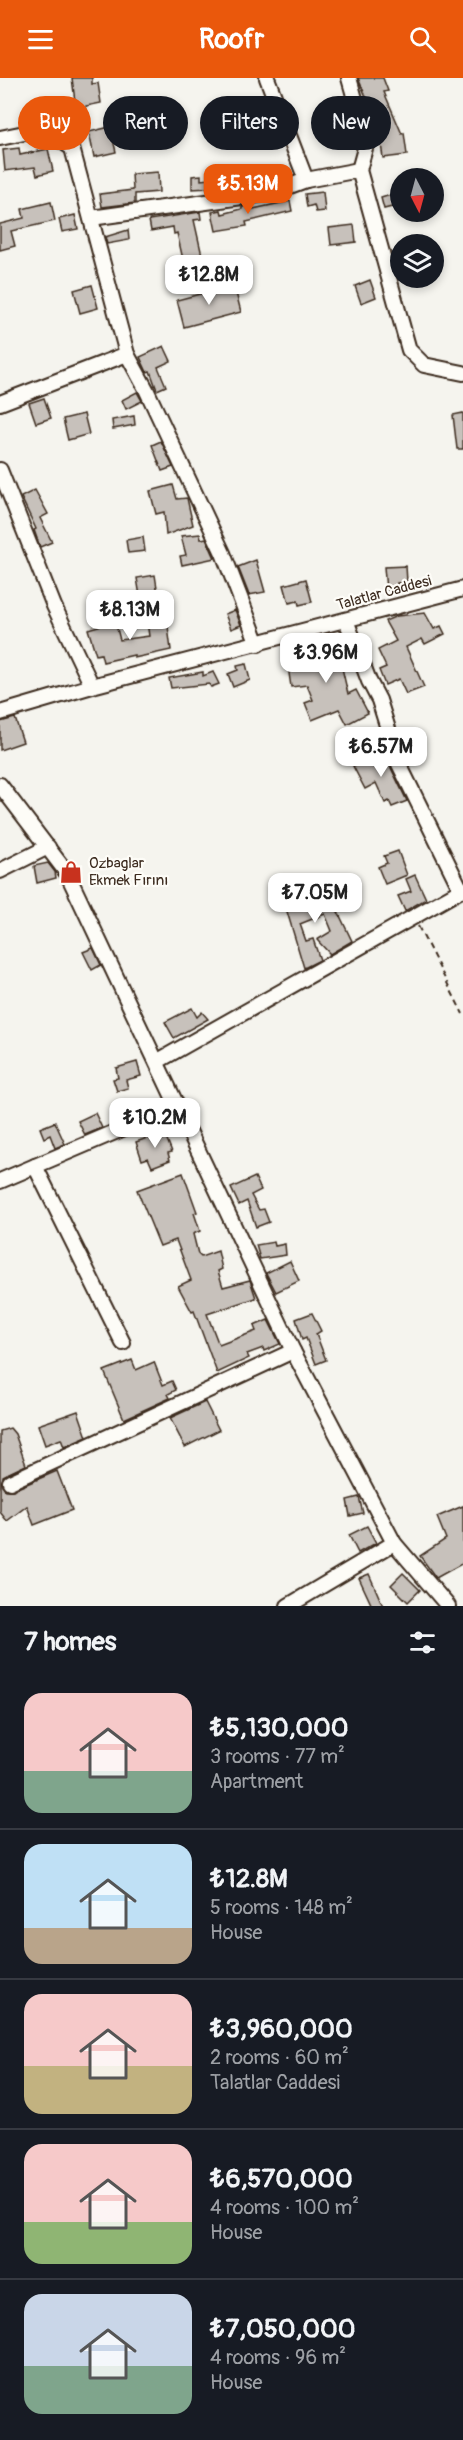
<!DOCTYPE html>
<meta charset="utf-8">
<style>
body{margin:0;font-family:Pangolin,sans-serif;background:#20242c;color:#f1f3f6;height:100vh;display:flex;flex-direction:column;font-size:22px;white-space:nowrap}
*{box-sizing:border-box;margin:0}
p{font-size:20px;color:#9ea1a6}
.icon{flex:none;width:33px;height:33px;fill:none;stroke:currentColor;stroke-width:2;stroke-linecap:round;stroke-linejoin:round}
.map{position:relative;height:1528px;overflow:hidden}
.panel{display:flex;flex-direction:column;background:#171b24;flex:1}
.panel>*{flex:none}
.top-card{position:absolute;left:18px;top:18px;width:428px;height:54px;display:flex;gap:12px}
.needle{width:39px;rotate:174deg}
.buttons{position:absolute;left:390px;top:90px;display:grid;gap:12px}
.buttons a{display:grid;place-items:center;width:54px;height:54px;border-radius:50%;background:#171b24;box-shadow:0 3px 9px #0003;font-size:30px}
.price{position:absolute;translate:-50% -51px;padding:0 14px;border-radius:12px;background:#fff;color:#222;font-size:20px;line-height:39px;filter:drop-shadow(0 2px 3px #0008)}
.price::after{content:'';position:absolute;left:50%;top:36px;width:18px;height:14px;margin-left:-9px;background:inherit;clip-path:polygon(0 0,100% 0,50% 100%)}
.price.on{background:#ea580c;color:#fff}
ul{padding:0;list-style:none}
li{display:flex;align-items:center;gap:18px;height:150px;padding:0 24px}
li+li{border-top:2px solid #363941}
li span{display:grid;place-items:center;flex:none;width:168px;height:120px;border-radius:18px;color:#555}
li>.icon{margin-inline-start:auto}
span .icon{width:72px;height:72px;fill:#fffc;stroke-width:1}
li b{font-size:26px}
h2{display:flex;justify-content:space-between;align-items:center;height:72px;padding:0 24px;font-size:26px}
.pill{padding:0 21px;border-radius:27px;background:#171b24;box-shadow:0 3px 9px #0003;font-size:21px;line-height:54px}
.pill.on{background:#ea580c;color:#fff}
header{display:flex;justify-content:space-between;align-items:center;height:78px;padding:0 24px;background:#ea580c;color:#fff;font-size:27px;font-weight:800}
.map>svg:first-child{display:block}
.building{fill:#c7c1bb;stroke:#3b2a1e;stroke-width:1.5}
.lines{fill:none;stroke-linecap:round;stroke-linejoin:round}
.minor-casing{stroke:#3b2a1e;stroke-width:18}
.path{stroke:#3b2a1e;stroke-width:2;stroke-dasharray:6 4.5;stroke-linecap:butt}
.minor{stroke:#fdfcf7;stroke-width:14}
.labels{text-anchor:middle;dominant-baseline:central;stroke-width:4.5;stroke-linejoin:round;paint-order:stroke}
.street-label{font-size:15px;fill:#3b2a1e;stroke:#fdfcf7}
.poi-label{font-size:15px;fill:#3b2a1e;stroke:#fdfcf7;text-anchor:start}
</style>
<header><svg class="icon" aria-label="menu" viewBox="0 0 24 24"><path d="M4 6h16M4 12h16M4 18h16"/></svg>Roofr<svg class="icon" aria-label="search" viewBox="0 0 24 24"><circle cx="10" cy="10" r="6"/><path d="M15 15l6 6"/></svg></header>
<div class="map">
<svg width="463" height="1528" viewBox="0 0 463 1528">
<rect width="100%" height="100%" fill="#f5f4ee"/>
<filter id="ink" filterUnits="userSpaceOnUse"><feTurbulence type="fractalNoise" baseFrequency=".0167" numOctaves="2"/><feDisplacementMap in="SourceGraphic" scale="12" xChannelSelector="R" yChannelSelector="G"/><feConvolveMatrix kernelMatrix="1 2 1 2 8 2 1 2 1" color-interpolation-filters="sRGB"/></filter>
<g filter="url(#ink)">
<!-- building -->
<g class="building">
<polygon points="72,0 92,0 92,6 98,5 101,25 86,28 87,34 69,37 69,44 52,45 49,25 75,23"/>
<polygon points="358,0 383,0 388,13 384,14 402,56 404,55 407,77 383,80 379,51 376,53 369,37 373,35"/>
<polygon points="110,49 116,74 94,79 89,54"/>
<polygon points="19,70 20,77 48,71 53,93 37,97 35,89 5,93 3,72"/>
<polygon points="158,94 159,114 135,116 135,125 102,129 100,116 133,112 132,96"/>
<polygon points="201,97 201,102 209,101 209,110 192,111 192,98"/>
<polygon points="323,114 325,133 316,134 314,127 307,129 305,116"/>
<polygon points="400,114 400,127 384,131 381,120"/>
<polygon points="290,123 292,133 246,144 247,148 216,153 212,134 221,132 222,136 242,131 242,129 253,127 253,131"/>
<polygon points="51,124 55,143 11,153 15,168 0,172 0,146 24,140 22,131"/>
<polygon points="200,134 201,141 194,142 203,182 184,186 177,155 174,156 173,149 151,153 149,142"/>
<polygon points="75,137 78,151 62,154 59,141"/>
<polygon points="354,147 356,164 331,167 329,150"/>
<polygon points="128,152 129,162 107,166 105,159"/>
<polygon points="370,202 376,219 361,225 355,208"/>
<polygon points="92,207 98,230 80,235 74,212"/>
<polygon points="234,207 241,234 184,249 177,222"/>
<polygon points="164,268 171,283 158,289 166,308 157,312 150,293 147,294 140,279"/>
<polygon points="137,314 142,323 126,331 122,322"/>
<polygon points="44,320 51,340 36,345 29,325"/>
<polygon points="463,335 463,371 457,371 453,337"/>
<polygon points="84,336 89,356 68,362 63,341"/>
<polygon points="134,338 135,347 113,351 112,342"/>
<polygon points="161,363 173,389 162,393 152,367"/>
<polygon points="173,407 177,421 187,420 193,447 166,457 164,434 156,436 150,413"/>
<polygon points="35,412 48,436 40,440 52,464 40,469 34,452 36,451 21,419"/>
<polygon points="200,456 201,461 206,460 215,480 182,487 180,478 186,477 181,458"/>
<polygon points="143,459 145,473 128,475 126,462"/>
<polygon points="256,482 265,514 249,517 238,489"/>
<polygon points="406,488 407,504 397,505 397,511 386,512 384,489"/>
<polygon points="155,497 158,516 140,518 137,500"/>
<polygon points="306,501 312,524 299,527 298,523 289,525 284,507"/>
<polygon points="235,532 241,547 231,551 225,536"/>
<polygon points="425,535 434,551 441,548 445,556 425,566 422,561 406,569 424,609 406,616 399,601 385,607 379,592 386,589 378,572 396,563 385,543 397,538"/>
<polygon points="167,541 171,572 134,580 134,577 103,584 101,576 96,577 88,551 115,543 120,562 149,558 147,544"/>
<polygon points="324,558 328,581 339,577 348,616 356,612 368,635 347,646 339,631 312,642 305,625 313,622 307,607 291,609 288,588 311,585 307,561"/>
<polygon points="246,586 250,602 233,609 228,596 238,592 237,588"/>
<polygon points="203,594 203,598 213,594 219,606 211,609 209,606 171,610 169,600"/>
<polygon points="15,640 23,664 0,672 0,644"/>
<polygon points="385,671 391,690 407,723 392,729 389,723 385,725 376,705 365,711 353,688"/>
<polygon points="398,773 407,797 385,806 378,789 387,785 384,778"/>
<polygon points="48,785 55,794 56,800 37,805 34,788"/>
<polygon points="415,797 426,821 405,833 398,818 411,813 406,801"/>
<polygon points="298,811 302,823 328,813 352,863 330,876 317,862 332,853 325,836 300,846 306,863 313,861 320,882 304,890 282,817"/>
<polygon points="93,870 101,887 92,892 83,874"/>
<polygon points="192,930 197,939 202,934 208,941 174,960 165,944"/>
<polygon points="137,984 141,998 126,1002 128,1010 117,1013 113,1001 118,1000 116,990"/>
<polygon points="95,1035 102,1050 85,1057 78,1043"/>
<polygon points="55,1044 65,1066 55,1070 50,1057 44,1060 40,1050"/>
<polygon points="164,1054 172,1074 168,1075 170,1082 152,1089 148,1080 142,1082 136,1064"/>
<polygon points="183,1095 197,1134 194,1135 200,1153 193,1156 198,1176 201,1179 218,1173 222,1191 218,1193 223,1209 250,1202 256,1220 207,1236 219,1267 256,1253 254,1248 268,1242 280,1266 264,1273 263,1270 247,1276 249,1280 217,1295 194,1233 192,1234 178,1208 191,1202 176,1162 160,1168 137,1112"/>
<polygon points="255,1099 261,1112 251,1117 259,1132 264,1131 269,1144 256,1149 247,1123 239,1127 231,1110"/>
<polygon points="274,1164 275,1168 285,1166 286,1177 260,1181 256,1167"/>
<polygon points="290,1183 299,1203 276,1214 266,1195"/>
<polygon points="312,1235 321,1253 316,1256 326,1282 316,1286 306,1260 302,1262 296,1241"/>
<polygon points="132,1282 136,1292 154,1284 163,1307 172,1303 176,1312 168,1316 170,1320 124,1341 104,1293"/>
<polygon points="205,1324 219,1352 185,1369 170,1340"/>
<polygon points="78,1333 87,1359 64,1369 61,1361 45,1367 38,1347"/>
<polygon points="10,1350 15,1356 26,1387 3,1398 2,1408 5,1412 13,1412 57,1393 72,1432 34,1447 27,1428 7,1443 0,1434 0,1353"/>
<polygon points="359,1419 363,1435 350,1438 347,1422"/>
<polygon points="463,1428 463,1485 436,1500 420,1478 446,1461 437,1439"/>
<polygon points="367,1448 376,1465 358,1475 349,1457"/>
<polygon points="403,1495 420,1512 408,1524 391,1507"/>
<polygon points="369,1496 383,1528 372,1528 359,1500"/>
</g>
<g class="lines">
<!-- minor casing -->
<g class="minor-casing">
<g id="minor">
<polyline points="267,0 306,102"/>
<polyline points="349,0 367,63 359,92"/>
<polyline points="0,60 44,51 72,70 127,276 146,311 223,475 258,566"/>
<polyline points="91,140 271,115 306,102 359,92 409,272 424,287 463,295"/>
<polyline points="0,325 127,276"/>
<polyline points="0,392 54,528 92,608"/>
<polyline points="346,542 369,603 379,622 399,686 461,812"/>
<polyline points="0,635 92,608 463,511"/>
<polyline points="0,707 67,795 293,1273 394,1465 448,1528"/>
<polyline points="0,793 48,769"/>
<polyline points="158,983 463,811"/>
<polyline points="35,1088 123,1265"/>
<polyline points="0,1103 176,1028"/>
<polyline points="10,1404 293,1273"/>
<polyline points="288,1528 394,1465"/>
</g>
</g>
<!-- path -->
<polyline class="path" points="418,848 463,936"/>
<!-- minor -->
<use href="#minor" class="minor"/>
</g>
</g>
<!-- icons -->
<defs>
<g id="shop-bare" transform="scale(1.8)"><path d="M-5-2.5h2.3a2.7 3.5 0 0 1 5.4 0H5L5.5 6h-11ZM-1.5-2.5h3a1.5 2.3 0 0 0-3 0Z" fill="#c8321e" stroke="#fdfcf7" stroke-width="2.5" paint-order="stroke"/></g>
</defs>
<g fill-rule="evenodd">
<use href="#shop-bare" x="71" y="794"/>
</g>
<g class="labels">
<!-- street labels -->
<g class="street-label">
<text transform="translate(384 515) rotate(-15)">Talatlar Caddesi</text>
</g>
<!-- poi labels -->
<g class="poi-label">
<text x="89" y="785">Ozbaglar<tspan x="89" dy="17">Ekmek Fırını</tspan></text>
</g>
</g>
</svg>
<div class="buttons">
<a><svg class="needle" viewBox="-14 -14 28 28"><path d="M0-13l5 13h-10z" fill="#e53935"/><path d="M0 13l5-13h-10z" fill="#9ea1a6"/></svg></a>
<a><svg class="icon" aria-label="layers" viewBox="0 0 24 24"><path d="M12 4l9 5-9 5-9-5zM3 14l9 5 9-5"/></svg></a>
</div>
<b class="price on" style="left:248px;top:137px">₺5.13M</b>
<b class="price" style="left:209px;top:228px">₺12.8M</b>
<b class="price" style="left:130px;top:563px">₺8.13M</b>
<b class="price" style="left:326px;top:606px">₺3.96M</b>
<b class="price" style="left:381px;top:700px">₺6.57M</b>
<b class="price" style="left:315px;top:846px">₺7.05M</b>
<b class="price" style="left:155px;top:1071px">₺10.2M</b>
<div class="top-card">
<a class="pill on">Buy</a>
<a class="pill">Rent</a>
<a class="pill">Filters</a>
<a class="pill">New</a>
</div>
</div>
<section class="panel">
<h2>7 homes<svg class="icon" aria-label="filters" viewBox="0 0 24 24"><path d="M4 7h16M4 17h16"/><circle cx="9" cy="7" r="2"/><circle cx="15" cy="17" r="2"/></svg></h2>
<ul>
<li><span style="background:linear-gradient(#f6c9c9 65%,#7fa58c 0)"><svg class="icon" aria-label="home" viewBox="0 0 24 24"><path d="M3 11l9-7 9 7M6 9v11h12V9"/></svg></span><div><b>₺5,130,000</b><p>3 rooms · 77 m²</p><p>Apartment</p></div></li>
<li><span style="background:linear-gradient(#bfe0f5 70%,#b9a48a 0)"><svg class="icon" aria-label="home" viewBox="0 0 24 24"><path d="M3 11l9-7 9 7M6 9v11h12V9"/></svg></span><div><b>₺12.8M</b><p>5 rooms · 148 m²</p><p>House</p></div></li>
<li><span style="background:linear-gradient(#f6c9c9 60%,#c2b280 0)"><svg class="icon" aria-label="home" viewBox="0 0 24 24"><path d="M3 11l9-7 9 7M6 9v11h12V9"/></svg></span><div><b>₺3,960,000</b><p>2 rooms · 60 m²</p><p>Talatlar Caddesi</p></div></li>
<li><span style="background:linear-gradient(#f6c9c9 65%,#8fb573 0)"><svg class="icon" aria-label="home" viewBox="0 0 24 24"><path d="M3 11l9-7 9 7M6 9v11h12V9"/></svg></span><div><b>₺6,570,000</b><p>4 rooms · 100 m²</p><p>House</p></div></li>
<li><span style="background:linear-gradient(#c9d6e8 60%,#7fa58c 0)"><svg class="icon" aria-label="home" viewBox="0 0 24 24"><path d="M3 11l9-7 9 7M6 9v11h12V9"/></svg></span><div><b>₺7,050,000</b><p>4 rooms · 96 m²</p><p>House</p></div></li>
</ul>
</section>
